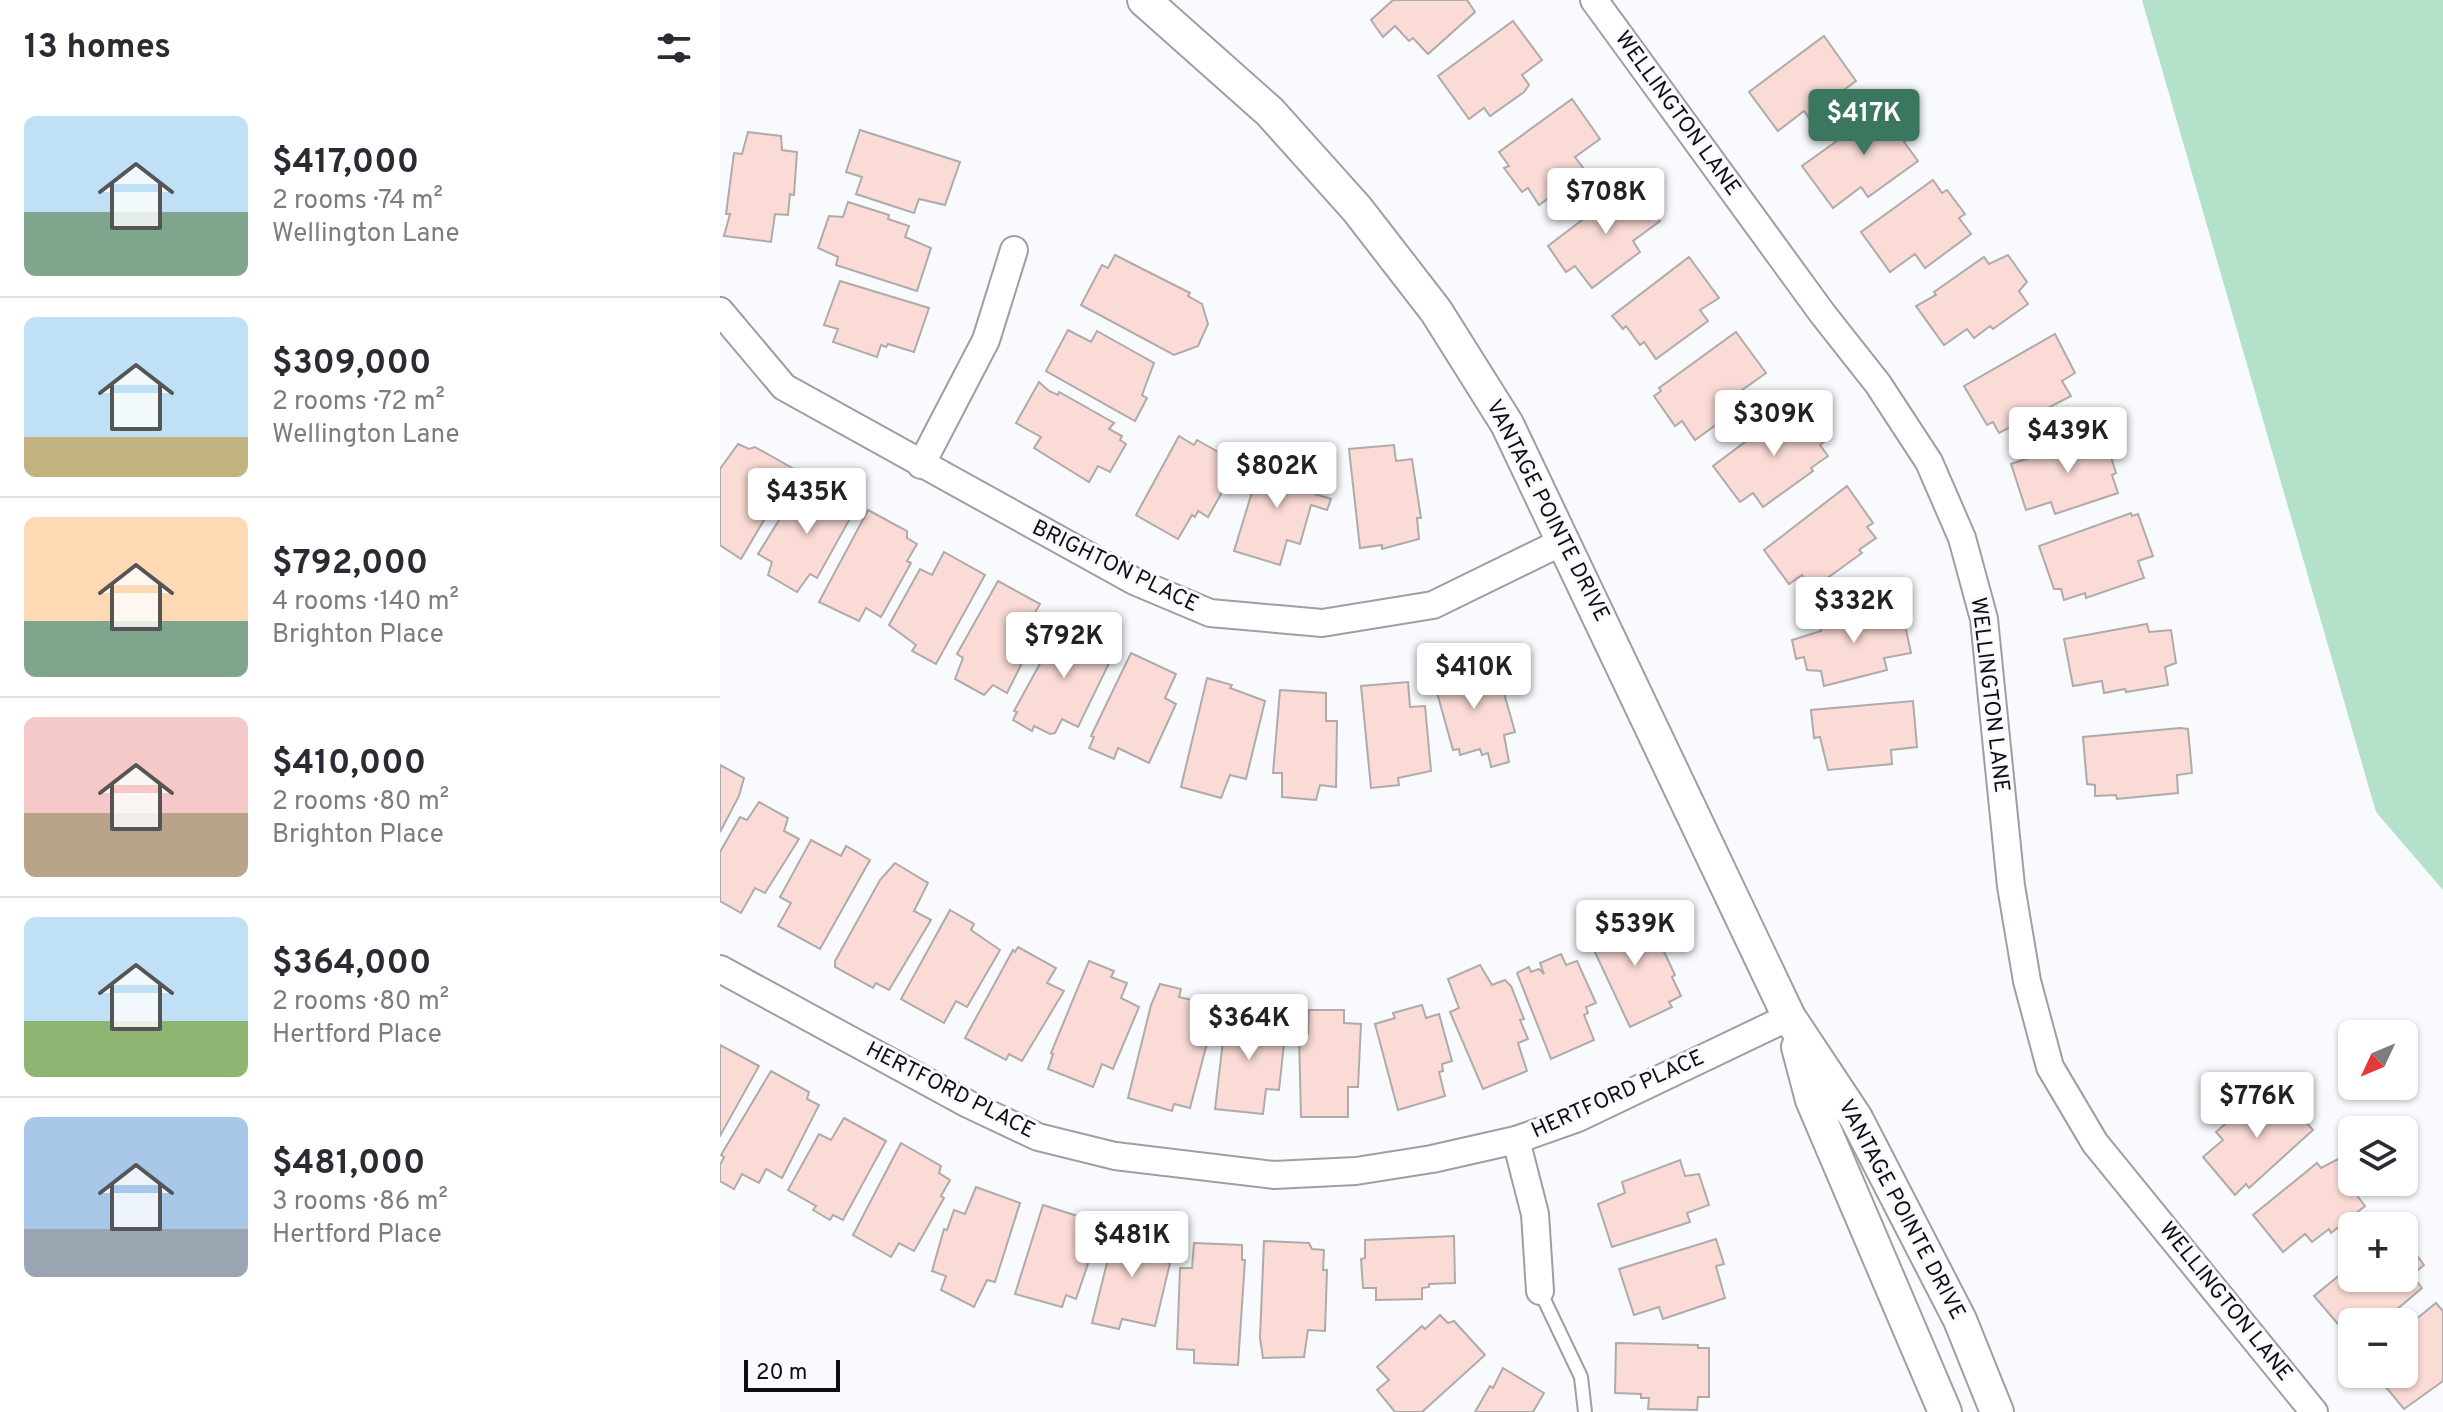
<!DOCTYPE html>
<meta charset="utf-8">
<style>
body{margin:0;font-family:Overpass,sans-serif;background:#f2f2f3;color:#2b2b33;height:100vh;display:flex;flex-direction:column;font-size:30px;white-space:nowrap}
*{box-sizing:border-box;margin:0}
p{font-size:26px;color:#7c7c81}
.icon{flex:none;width:44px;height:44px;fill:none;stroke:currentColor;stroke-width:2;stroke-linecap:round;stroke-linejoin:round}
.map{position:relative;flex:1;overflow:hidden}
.side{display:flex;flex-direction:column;background:#fff;width:720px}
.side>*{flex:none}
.needle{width:52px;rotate:226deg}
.tools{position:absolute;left:1618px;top:1020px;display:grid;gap:16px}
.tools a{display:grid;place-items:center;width:80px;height:80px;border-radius:12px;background:#fff;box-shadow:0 2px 6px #0004;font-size:40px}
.scale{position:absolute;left:24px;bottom:20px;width:96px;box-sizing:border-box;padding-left:8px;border:4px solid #0e0f10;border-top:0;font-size:22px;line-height:28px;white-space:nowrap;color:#0e0f10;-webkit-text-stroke:6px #f8fafe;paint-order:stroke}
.price{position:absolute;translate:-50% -68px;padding:0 18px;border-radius:8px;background:#fff;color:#222;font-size:26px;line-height:52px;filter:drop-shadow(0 2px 4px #0008)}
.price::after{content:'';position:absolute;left:50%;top:48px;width:24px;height:18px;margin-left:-12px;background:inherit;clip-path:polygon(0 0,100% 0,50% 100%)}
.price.on{background:#3b765f;color:#fff}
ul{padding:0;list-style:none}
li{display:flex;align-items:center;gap:24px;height:200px;padding:0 24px}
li+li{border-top:2px solid #e1e1e2}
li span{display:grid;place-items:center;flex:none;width:224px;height:160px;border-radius:12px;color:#555}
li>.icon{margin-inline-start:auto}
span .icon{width:96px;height:96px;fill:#fffc;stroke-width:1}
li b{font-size:34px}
h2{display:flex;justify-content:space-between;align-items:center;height:96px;padding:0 24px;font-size:34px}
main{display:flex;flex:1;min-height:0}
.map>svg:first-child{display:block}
.green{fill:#b4e1c9}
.building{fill:#fadbd5;stroke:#b0abaa;stroke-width:2}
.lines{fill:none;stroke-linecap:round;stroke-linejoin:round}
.service-casing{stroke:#9d9fa2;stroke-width:16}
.minor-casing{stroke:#9d9fa2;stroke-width:30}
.tertiary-casing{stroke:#9d9fa2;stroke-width:36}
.service{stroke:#fff;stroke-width:12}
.minor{stroke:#fff;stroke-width:26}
.tertiary{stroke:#fff;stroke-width:32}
.labels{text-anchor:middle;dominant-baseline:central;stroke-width:6;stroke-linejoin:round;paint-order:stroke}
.street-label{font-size:22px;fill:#0e0f10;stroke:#f8fafe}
</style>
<main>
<section class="side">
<h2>13 homes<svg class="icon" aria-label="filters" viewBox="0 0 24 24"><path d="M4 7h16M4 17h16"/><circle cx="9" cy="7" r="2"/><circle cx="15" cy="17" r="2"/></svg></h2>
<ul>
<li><span style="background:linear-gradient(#bfe0f5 60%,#7fa58c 0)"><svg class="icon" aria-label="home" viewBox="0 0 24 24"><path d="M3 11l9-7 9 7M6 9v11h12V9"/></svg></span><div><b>$417,000</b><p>2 rooms · 74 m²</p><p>Wellington Lane</p></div></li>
<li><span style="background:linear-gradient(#bfe0f5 75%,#c2b280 0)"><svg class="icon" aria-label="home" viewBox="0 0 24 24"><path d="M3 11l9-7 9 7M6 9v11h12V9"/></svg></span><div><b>$309,000</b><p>2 rooms · 72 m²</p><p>Wellington Lane</p></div></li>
<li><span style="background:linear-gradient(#ffd9b3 65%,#7fa58c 0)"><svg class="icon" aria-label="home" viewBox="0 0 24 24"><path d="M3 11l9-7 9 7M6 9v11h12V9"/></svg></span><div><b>$792,000</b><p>4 rooms · 140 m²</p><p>Brighton Place</p></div></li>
<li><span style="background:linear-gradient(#f6c9c9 60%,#b9a48a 0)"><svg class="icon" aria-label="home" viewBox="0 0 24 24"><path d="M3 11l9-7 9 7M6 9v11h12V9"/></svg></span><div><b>$410,000</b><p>2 rooms · 80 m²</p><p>Brighton Place</p></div></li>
<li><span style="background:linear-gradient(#bfe0f5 65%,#8fb573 0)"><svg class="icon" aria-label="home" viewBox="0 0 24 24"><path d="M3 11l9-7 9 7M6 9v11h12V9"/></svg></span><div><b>$364,000</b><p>2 rooms · 80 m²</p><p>Hertford Place</p></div></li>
<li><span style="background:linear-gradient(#a9c7e8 70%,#9aa5b1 0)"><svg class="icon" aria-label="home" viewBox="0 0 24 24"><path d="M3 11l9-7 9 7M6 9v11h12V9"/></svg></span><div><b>$481,000</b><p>3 rooms · 86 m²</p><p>Hertford Place</p></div></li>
</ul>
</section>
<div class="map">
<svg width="1723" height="1412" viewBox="0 0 1723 1412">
<rect width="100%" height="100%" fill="#f8fafe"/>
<!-- green -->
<polygon class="green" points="1422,0 1723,0 1723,890 1656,812"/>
<!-- building -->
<g class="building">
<polygon points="673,0 747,0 755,12 708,54 693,38 689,41 675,26 663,37 651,20"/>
<polygon points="793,21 822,60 802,75 809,85 804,92 770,116 764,108 749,119 718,76"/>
<polygon points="1104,36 1136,81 1121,92 1127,100 1093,124 1084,111 1058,131 1029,92"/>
<polygon points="852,99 880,139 855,157 864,169 859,176 819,205 808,188 802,192 784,168 789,166 779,152"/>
<polygon points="1176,104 1198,132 1184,142 1198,161 1148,197 1141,187 1113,208 1082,166 1160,110 1163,113"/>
<polygon points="140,130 240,162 225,205 199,199 194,213 136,194 142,177 126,172"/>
<polygon points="28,132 61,136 62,150 77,152 74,195 70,194 68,215 55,214 51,242 4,236 10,214 6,214 14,153 22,154"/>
<polygon points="1213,180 1222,193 1227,190 1245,214 1239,218 1251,234 1205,268 1195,254 1170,272 1141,232"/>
<polygon points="912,182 940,221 913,241 920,252 872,288 855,266 846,272 828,246"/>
<polygon points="128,202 169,215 168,219 189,226 185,237 211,248 197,291 116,265 118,257 98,248 109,216 123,217"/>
<polygon points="395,255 470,293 468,296 482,304 488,324 478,346 454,355 361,305 382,265 388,268"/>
<polygon points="1288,255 1307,282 1299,291 1308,304 1273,329 1270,326 1254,338 1247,329 1224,345 1196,306 1216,295 1214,292 1264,257 1269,264"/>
<polygon points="969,257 999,298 980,310 988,321 936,359 924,342 920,345 906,326 903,329 892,316"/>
<polygon points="120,281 209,308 194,352 168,344 166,347 161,345 157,357 113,342 118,329 104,325"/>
<polygon points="348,330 371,342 377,331 434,363 422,395 427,398 415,421 326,371"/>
<polygon points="1016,332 1046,373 1018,393 1026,403 975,440 962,421 955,426 934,396 941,391 939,388"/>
<polygon points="1335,334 1355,373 1342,381 1351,396 1279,433 1273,422 1267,425 1244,386"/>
<polygon points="319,382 329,391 338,395 339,392 394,423 389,429 402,436 400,440 406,444 390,472 378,466 369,482 314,448 321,437 296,423"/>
<polygon points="1077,403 1105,441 1100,445 1108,456 1091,468 1093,471 1043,507 1033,493 1020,502 993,466"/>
<polygon points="1388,431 1396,455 1391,457 1396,473 1392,475 1398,493 1335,514 1331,502 1306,510 1291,464"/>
<polygon points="459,436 474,445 477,440 507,457 500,469 512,475 488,517 478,511 475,517 472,515 458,539 416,515"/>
<polygon points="18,444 29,449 35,447 74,469 21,559 0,545 0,469"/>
<polygon points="674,445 676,461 692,459 701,518 697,518 699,539 662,549 662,545 640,548 629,449"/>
<polygon points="544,453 569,461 568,467 583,471 581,477 599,482 595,494 611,499 607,510 591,505 580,544 567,540 560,565 514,551"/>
<polygon points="96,480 138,504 97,578 90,574 77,592 48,575 52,562 38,554 72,499 83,504"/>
<polygon points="1127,486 1153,523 1147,527 1156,538 1139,550 1142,553 1092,589 1082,575 1069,584 1044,550"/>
<polygon points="148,510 187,531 187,538 197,544 187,561 191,563 161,617 146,608 139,621 99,602"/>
<polygon points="1411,513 1412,516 1418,514 1433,556 1418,561 1424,578 1366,598 1365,593 1344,600 1341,589 1334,589 1319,546"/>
<polygon points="224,552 265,575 216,664 192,651 196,645 169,625 200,569 212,575"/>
<polygon points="278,581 320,604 305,630 316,635 287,693 273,685 264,695 235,679 243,658 237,654"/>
<polygon points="1181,606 1191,653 1164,658 1167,670 1104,686 1101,671 1087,670 1084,657 1076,659 1072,640 1101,631 1099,623"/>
<polygon points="345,618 384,640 384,648 394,653 358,727 342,719 335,733 330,734 314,726 312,731 293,720 297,712 294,711"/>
<polygon points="1427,624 1429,632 1451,630 1456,663 1445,667 1448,685 1406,692 1405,689 1384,693 1382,681 1353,686 1344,639"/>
<polygon points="411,653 456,674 445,698 456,704 429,763 398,748 394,759 369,748 374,737 371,736"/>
<polygon points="757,658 764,684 769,683 771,689 782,686 795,732 784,735 789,762 771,767 768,753 762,755 760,749 740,755 739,749 733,750 711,671"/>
<polygon points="487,678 512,685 510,688 545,701 526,779 510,775 501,798 461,787"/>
<polygon points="688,682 690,707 705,706 711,771 678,778 679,785 651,788 641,686"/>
<polygon points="560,690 606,693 606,721 617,721 616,787 600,785 596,800 562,797 562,773 553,773"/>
<polygon points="1193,701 1197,747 1171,750 1172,764 1108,770 1100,737 1094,738 1091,710"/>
<polygon points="1460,728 1468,729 1472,773 1457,775 1458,793 1397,799 1396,795 1375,796 1375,785 1367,784 1363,737"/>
<polygon points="0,765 24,778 19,796 0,832"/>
<polygon points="39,802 68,818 64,831 79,839 45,893 35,888 21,913 0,901 0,852 20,817 27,820"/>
<polygon points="91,840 121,856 126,846 150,860 100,949 58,926 71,903 60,897"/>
<polygon points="175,863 208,883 194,911 211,920 169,990 156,983 153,988 115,967 115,961 160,880"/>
<polygon points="230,910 254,924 251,930 280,950 247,1007 236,1001 224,1023 181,999"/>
<polygon points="906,914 912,928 929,920 955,975 952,977 961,996 949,1002 952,1007 910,1027 866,933"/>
<polygon points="298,947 336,968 327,983 344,991 302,1061 289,1054 286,1060 245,1038 293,950 295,952"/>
<polygon points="841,954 846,965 857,961 876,1003 866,1007 868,1013 864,1015 874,1040 831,1059 797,973 809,967 811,972 819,969 824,974 820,963"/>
<polygon points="369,961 394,971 391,977 407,983 401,998 419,1007 393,1069 382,1064 373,1087 328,1069 333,1054 331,1053"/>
<polygon points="760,965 772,985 785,980 791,986 804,1019 800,1020 808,1039 798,1043 807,1071 763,1089 730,1012 739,1008 728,979"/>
<polygon points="440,984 461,989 459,997 476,1001 474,1024 491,1028 470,1108 454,1104 452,1111 408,1098 431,1005"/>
<polygon points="702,1005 706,1018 719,1014 732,1061 722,1064 723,1071 719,1072 725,1096 678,1110 655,1024 675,1018 673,1013"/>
<polygon points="507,1007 533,1010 533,1022 566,1025 559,1090 546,1089 543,1114 495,1109"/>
<polygon points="589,1010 624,1010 624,1023 641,1024 638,1087 628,1087 628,1117 581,1117 579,1034 588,1034"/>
<polygon points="0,1045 39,1066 0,1136"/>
<polygon points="51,1071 89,1092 87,1099 99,1105 62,1178 46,1169 39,1183 22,1174 14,1189 0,1181 0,1165 4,1157 1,1155"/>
<polygon points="1551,1084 1593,1130 1529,1188 1526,1184 1515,1195 1483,1157 1503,1140 1496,1132"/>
<polygon points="124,1118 166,1141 123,1220 113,1215 110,1220 93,1210 96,1206 68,1190 99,1134 111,1140"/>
<polygon points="181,1143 221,1166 219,1173 230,1180 221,1196 224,1198 194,1251 179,1243 171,1257 133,1235"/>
<polygon points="1622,1157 1632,1170 1632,1182 1643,1183 1635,1193 1645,1206 1611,1233 1609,1229 1592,1242 1585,1234 1563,1252 1533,1215 1597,1163 1601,1168"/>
<polygon points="960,1160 965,1176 979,1174 989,1205 967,1213 970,1222 892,1247 878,1204 905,1193 902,1182"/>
<polygon points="256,1187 300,1203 275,1282 267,1280 254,1307 221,1290 226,1276 212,1271 224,1229 227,1230 234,1210 245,1214"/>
<polygon points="323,1205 367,1219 359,1244 363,1245 361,1252 371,1255 356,1299 346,1295 342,1307 295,1294"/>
<polygon points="397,1223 443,1235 437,1260 450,1263 435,1326 402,1319 399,1329 372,1323"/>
<polygon points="734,1236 735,1283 709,1284 709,1287 702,1288 702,1299 656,1300 656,1288 643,1288 641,1259 645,1258 645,1240"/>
<polygon points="1684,1238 1704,1265 1692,1275 1702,1288 1662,1322 1632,1322 1632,1330 1626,1327 1623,1330 1594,1296 1632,1265 1632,1278 1684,1278"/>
<polygon points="996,1239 1004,1264 996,1266 1005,1298 943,1319 939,1307 914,1315 899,1269"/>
<polygon points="544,1241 589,1243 592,1249 604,1250 603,1270 607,1270 605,1331 588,1330 584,1357 543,1358 540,1338"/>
<polygon points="474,1243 522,1245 522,1260 525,1260 518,1365 474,1363 474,1350 457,1349 460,1268 472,1268"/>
<polygon points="1716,1303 1723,1311 1723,1381 1684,1409 1655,1374 1684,1374 1684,1329"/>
<polygon points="720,1315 728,1323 734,1321 765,1355 702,1412 675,1412 657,1390 669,1380 657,1367 702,1326 705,1329"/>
<polygon points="896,1343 978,1345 978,1348 989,1348 989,1397 978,1397 977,1410 928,1409 929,1398 921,1398 921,1394 895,1393"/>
<polygon points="783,1368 824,1393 813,1412 755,1412 770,1386 773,1388"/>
</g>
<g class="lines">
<!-- service casing -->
<g class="service-casing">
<polyline id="service" points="820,1291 861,1377 865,1412"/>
</g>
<!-- minor casing -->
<g class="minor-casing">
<g id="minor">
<polyline points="874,0 1102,313 1158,384 1209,462 1242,538 1264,619 1291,886 1307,981 1330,1067 1375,1143 1594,1412"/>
<polyline points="0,311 64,387 414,581 490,613 602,623 713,605 844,541"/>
<polyline points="201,465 266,340 294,250"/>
<polyline points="0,969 248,1104 318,1137 395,1156 554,1175 636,1171 712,1159 796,1140 858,1118 1069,1017"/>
<polyline points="796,1140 815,1214 820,1291"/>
</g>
</g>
<!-- tertiary casing -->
<g class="tertiary-casing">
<g id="tertiary">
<polyline points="424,0 550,112 637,209 716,311 787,424 1069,1017 1136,1118 1240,1320 1277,1412"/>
<polyline points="1078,1047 1092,1100 1225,1412"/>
</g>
</g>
<!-- service -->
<use href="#service" class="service"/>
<!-- minor -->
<use href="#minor" class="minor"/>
<!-- tertiary -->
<use href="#tertiary" class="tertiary"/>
</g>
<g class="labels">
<!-- street labels -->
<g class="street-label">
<text transform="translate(957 114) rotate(54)">WELLINGTON LANE</text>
<text transform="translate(827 511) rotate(63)">VANTAGE POINTE DRIVE</text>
<text transform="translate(395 567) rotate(26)">BRIGHTON PLACE</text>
<text transform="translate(1269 695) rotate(83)">WELLINGTON LANE</text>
<text transform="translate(230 1091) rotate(27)">HERTFORD PLACE</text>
<text transform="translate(898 1095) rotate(-24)">HERTFORD PLACE</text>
<text transform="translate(1181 1210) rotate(62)">VANTAGE POINTE DRIVE</text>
<text transform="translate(1505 1302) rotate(51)">WELLINGTON LANE</text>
</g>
</g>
</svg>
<div class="tools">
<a><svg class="needle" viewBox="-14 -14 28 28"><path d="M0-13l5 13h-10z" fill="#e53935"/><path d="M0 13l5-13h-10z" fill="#7c7c81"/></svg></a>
<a><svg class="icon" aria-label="layers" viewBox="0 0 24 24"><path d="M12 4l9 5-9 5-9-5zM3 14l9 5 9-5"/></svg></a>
<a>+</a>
<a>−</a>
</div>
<div class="scale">20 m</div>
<b class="price on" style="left:1144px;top:157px">$417K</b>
<b class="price" style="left:886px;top:236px">$708K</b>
<b class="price" style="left:1054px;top:458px">$309K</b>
<b class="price" style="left:1348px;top:475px">$439K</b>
<b class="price" style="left:557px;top:510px">$802K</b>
<b class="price" style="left:87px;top:536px">$435K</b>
<b class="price" style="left:1134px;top:645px">$332K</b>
<b class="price" style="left:344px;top:680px">$792K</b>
<b class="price" style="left:754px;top:711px">$410K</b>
<b class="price" style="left:915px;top:968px">$539K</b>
<b class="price" style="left:529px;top:1062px">$364K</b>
<b class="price" style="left:1537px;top:1140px">$776K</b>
<b class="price" style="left:412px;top:1279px">$481K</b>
</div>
</main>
